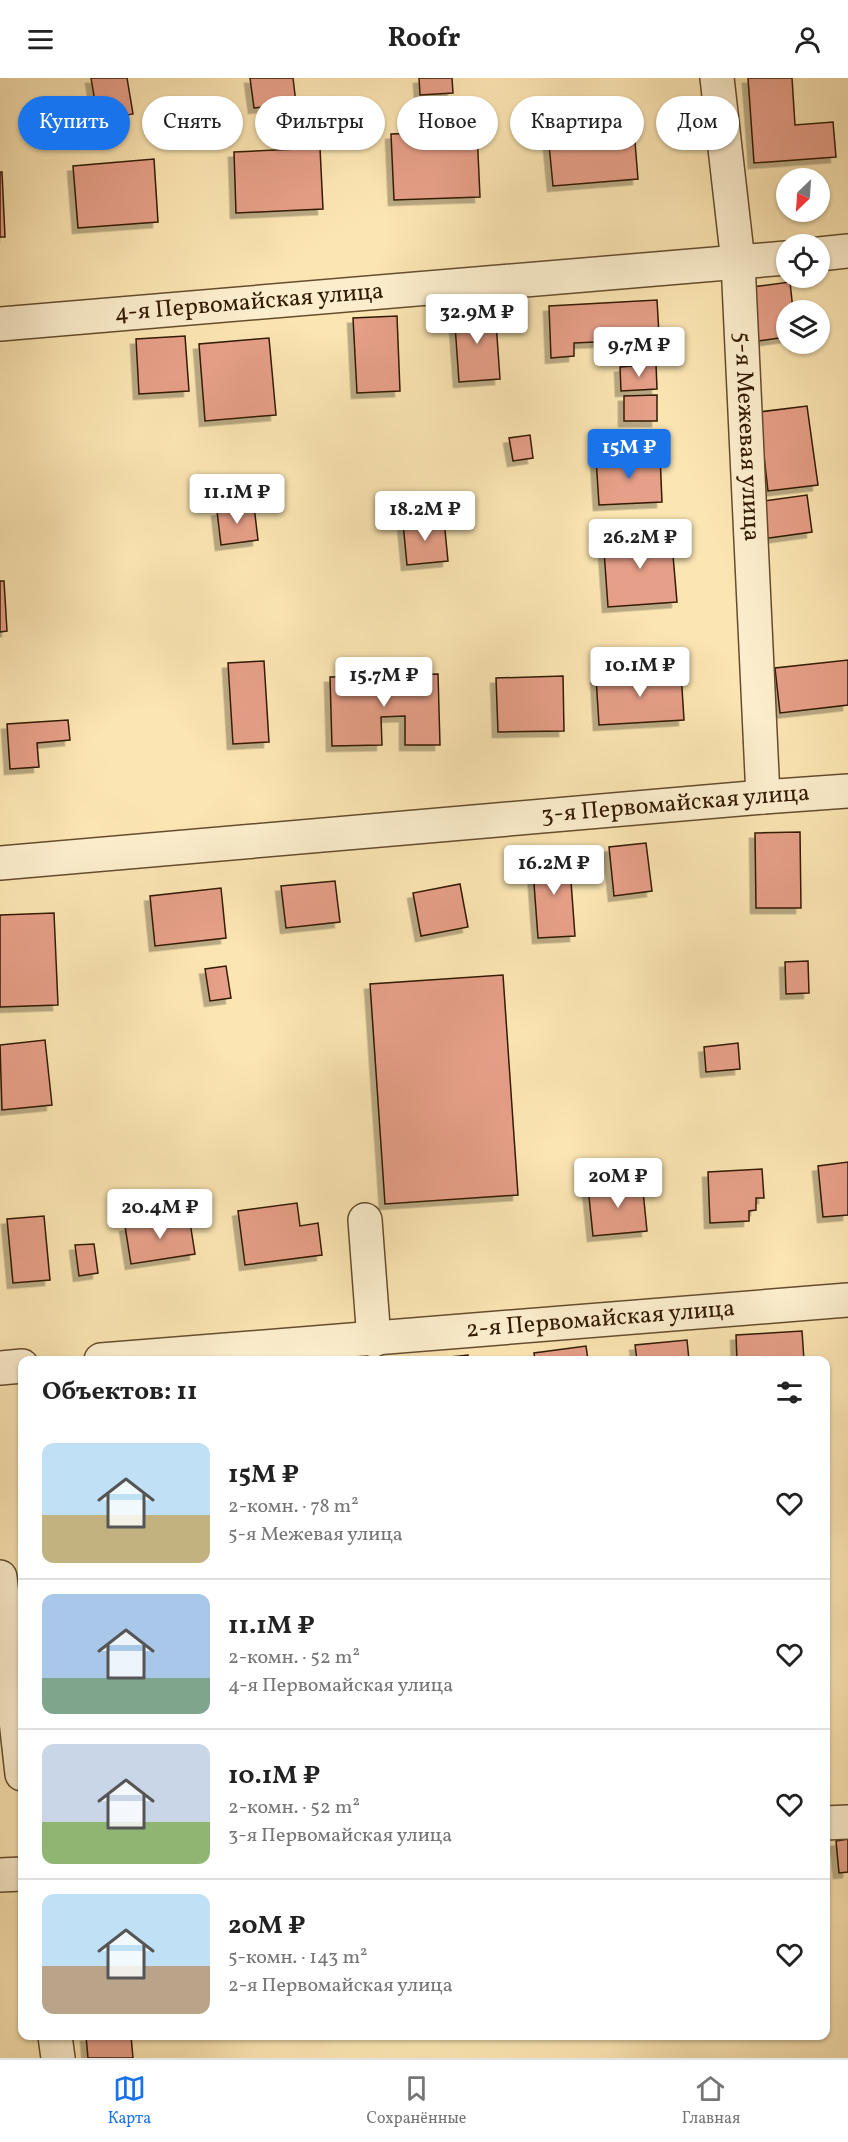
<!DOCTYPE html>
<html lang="ru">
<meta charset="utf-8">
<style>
body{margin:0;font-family:Vollkorn,serif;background:#f2f2f2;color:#222;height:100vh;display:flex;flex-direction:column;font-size:22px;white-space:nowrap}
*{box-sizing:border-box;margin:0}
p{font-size:20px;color:#767676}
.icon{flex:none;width:33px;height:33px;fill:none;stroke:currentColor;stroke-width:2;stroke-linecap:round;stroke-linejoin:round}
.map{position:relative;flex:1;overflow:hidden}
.details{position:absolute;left:18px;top:1278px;width:812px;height:684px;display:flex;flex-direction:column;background:#fff;border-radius:12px;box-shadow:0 2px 4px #0004}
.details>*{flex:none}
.top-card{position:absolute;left:18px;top:18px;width:813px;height:54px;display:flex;gap:12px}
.needle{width:39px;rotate:205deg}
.tools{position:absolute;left:776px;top:90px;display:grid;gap:12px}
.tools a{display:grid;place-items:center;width:54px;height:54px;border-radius:50%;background:#fff;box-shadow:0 2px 4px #0004;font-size:30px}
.price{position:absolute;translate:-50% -51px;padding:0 14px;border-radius:6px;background:#fff;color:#222;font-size:20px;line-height:39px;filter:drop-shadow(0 2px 3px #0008)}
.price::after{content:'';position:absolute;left:50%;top:36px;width:18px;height:14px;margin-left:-9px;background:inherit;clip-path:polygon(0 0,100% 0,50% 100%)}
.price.active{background:#1a73e8;color:#fff}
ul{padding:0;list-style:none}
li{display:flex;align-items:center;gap:18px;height:150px;padding:0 24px}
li+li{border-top:2px solid #e0e0e0}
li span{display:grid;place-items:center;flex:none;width:168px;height:120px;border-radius:12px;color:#555}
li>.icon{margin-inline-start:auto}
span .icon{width:72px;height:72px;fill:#fffc;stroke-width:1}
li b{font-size:26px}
h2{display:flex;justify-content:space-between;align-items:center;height:72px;padding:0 24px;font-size:26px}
.chip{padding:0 21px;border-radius:27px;background:#fff;box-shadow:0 2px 4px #0004;font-size:21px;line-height:54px}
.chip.active{background:#1a73e8;color:#fff}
header{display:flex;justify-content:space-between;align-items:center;height:78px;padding:0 24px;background:#fff;font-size:27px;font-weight:700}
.menu{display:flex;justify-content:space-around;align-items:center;height:84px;border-top:2px solid #e0e0e0;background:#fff;font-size:16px;color:#767676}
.menu a{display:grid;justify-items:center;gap:3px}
.menu .active{color:#1a73e8}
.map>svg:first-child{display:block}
.building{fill:#e69f88;stroke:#331a02;stroke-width:1.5;filter:url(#shadow)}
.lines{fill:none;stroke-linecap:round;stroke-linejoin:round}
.minor-casing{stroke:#654d2e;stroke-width:36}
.minor{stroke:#fceecd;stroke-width:33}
.labels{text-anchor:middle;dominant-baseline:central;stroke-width:5;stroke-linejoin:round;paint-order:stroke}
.street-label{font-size:24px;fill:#331a02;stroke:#fceecd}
</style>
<header><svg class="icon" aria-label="menu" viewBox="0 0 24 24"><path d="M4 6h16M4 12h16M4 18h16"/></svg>Roofr<svg class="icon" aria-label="person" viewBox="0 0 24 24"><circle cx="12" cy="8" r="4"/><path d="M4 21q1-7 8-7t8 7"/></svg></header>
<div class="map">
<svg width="848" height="1980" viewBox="0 0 848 1980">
<defs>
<filter id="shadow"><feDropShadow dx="-5.5" dy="5.5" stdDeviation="0" flood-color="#0004"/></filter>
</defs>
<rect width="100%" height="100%" fill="#fbe5b2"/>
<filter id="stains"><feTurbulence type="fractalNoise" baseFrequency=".00333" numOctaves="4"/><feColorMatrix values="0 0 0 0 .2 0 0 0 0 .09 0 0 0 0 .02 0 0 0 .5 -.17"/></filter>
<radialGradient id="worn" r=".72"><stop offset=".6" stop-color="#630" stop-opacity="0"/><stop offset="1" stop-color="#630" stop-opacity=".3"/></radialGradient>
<!-- building -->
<g class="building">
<polygon points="91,0 127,0 133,36 98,42"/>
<polygon points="250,0 293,0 296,25 254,30"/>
<polygon points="419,0 452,0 453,15 420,17"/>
<polygon points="748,0 792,0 795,47 833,44 836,79 754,85"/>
<polygon points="633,39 638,101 553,108 547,46"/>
<polygon points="477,53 480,119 394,122 391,56"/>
<polygon points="320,70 323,131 236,135 234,74"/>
<polygon points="154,81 158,144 78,150 73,88"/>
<polygon points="0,94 2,94 5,159 0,159"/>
<polygon points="790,204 793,232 786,232 786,259 744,265 737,211"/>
<polygon points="657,222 660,273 617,276 617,263 574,265 574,278 551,280 549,228"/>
<polygon points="495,230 500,301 459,304 454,233"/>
<polygon points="397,238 400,313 357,315 353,240"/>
<polygon points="185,258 189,313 139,316 136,261"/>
<polygon points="269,260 276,337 205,343 199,266"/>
<polygon points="656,286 657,311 621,313 620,289"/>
<polygon points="657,317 657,343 624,343 624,318"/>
<polygon points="807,328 818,407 768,413 759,334"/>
<polygon points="530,357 533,380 513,383 509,360"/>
<polygon points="660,377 662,424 599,427 596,380"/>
<polygon points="807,417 812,454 754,462 749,425"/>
<polygon points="254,428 258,462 221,467 217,433"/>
<polygon points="444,442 448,483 407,487 403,445"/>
<polygon points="671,454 677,524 608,529 603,459"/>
<polygon points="0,503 4,503 7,553 0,554"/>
<polygon points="848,582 848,627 780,635 775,590"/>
<polygon points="264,583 269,664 233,666 228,585"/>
<polygon points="681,594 684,642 599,647 596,599"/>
<polygon points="438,596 440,667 405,667 405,638 381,639 382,667 332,668 330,599"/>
<polygon points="563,598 564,653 498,654 496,600"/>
<polygon points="68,642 70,662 37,665 39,689 10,691 7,646"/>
<polygon points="800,754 801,830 756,830 755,755"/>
<polygon points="646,765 652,813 614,818 609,769"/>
<polygon points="569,776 575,858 538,860 532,779"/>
<polygon points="335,803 340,844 286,850 281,808"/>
<polygon points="460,806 468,849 421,858 413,815"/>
<polygon points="221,810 226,860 155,868 150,818"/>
<polygon points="54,835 58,927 0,929 0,837"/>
<polygon points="808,883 809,915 786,916 785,884"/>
<polygon points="226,888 231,920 210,923 205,891"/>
<polygon points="503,897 518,1117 385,1126 370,906"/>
<polygon points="45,962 52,1027 2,1032 0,967"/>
<polygon points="738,965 740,991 706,994 704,969"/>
<polygon points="848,1084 848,1137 823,1139 818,1088"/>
<polygon points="762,1091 764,1120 756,1120 756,1132 749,1133 749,1143 710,1145 708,1094"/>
<polygon points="642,1103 647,1153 593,1158 588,1109"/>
<polygon points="297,1125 300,1148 318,1145 322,1177 245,1187 238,1133"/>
<polygon points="44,1138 50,1202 13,1205 7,1141"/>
<polygon points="189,1138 195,1176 131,1186 125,1148"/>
<polygon points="94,1166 98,1195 79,1198 75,1167"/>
<polygon points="802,1253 804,1282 737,1282 736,1257"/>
<polygon points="687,1262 689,1282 637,1282 635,1267"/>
<polygon points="586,1268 588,1282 535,1282 534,1275"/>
<polygon points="468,1277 468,1282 422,1282"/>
<polygon points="848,1761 848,1794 839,1795 836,1763"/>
<polygon points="86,1958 131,1958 133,1980 88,1980"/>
</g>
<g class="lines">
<!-- minor casing -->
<g class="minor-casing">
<g id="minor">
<path id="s1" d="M717,0l21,184 25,535"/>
<polyline points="819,176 848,173"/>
<path id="s2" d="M0,246l786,-66"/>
<path id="s3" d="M0,785l763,-66 85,-6"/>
<polyline points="365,1142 374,1262"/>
<path id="s4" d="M101,1282l747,-60"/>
<polyline points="0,1290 22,1288"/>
<polyline points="0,1499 22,1696"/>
<polyline points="825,1745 848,1744"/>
<polyline points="0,1797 22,1796"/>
<polyline points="55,1958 58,1980"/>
</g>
</g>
<!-- minor -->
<use href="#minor" class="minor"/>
</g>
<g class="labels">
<!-- street labels -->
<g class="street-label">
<text stroke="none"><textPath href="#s2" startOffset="250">4-я Первомайская улица</textPath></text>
<text stroke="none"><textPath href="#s1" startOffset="360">5-я Межевая улица</textPath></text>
<text stroke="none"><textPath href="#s3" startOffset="678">3-я Первомайская улица</textPath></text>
<text stroke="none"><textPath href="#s4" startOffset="501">2-я Первомайская улица</textPath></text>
</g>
</g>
<rect width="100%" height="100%" filter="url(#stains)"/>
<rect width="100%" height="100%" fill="url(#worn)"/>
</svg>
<div class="tools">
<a><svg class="needle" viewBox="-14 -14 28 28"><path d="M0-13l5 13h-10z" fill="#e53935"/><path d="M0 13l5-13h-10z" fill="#767676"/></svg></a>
<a><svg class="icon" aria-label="locate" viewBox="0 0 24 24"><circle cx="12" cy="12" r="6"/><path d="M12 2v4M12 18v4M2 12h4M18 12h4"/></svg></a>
<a><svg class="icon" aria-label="layers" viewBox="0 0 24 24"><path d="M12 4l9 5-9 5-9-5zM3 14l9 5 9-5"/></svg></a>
</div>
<b class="price" style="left:477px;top:267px">32.9M ₽</b>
<b class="price" style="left:639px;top:300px">9.7M ₽</b>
<b class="price active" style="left:629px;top:402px">15M ₽</b>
<b class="price" style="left:237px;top:447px">11.1M ₽</b>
<b class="price" style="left:425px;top:464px">18.2M ₽</b>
<b class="price" style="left:640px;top:492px">26.2M ₽</b>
<b class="price" style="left:640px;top:620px">10.1M ₽</b>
<b class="price" style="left:384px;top:630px">15.7M ₽</b>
<b class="price" style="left:554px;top:818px">16.2M ₽</b>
<b class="price" style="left:618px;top:1131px">20M ₽</b>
<b class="price" style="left:160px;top:1162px">20.4M ₽</b>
<div class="top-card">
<a class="chip active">Купить</a>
<a class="chip">Снять</a>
<a class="chip">Фильтры</a>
<a class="chip">Новое</a>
<a class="chip">Квартира</a>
<a class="chip">Дом</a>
</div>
<section class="details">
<h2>Объектов: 11<svg class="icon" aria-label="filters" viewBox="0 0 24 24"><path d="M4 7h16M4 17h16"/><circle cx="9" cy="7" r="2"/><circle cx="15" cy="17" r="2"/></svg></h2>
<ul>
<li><span style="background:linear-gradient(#bfe0f5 60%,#c2b280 0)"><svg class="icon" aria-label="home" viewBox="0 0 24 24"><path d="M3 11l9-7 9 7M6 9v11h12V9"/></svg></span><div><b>15M ₽</b><p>2-комн. · 78 m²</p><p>5-я Межевая улица</p></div><svg class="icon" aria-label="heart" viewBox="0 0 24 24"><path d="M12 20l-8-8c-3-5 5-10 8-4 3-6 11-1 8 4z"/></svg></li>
<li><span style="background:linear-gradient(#a9c7e8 70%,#7fa58c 0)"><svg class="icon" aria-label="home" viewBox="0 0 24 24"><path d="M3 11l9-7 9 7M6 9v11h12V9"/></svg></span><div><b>11.1M ₽</b><p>2-комн. · 52 m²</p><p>4-я Первомайская улица</p></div><svg class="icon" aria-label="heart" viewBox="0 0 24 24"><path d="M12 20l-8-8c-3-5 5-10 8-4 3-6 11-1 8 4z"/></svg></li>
<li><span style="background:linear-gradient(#c9d6e8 65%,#8fb573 0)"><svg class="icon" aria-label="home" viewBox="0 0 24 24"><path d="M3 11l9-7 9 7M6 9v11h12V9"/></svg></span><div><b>10.1M ₽</b><p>2-комн. · 52 m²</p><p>3-я Первомайская улица</p></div><svg class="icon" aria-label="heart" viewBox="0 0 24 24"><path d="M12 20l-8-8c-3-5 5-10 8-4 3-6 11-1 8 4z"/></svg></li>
<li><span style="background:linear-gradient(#bfe0f5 60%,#b9a48a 0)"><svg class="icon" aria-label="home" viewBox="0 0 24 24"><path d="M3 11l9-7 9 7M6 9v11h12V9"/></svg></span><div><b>20M ₽</b><p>5-комн. · 143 m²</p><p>2-я Первомайская улица</p></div><svg class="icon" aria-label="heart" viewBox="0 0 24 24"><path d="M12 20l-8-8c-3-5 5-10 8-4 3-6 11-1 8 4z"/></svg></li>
</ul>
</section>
</div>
<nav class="menu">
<a class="active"><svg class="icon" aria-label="map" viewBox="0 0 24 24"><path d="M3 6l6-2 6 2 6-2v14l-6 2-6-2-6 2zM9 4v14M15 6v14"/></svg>Карта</a>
<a><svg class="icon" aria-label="saved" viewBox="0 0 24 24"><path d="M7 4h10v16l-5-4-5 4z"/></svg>Сохранённые</a>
<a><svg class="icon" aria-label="home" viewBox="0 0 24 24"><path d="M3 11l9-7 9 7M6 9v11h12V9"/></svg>Главная</a>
</nav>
